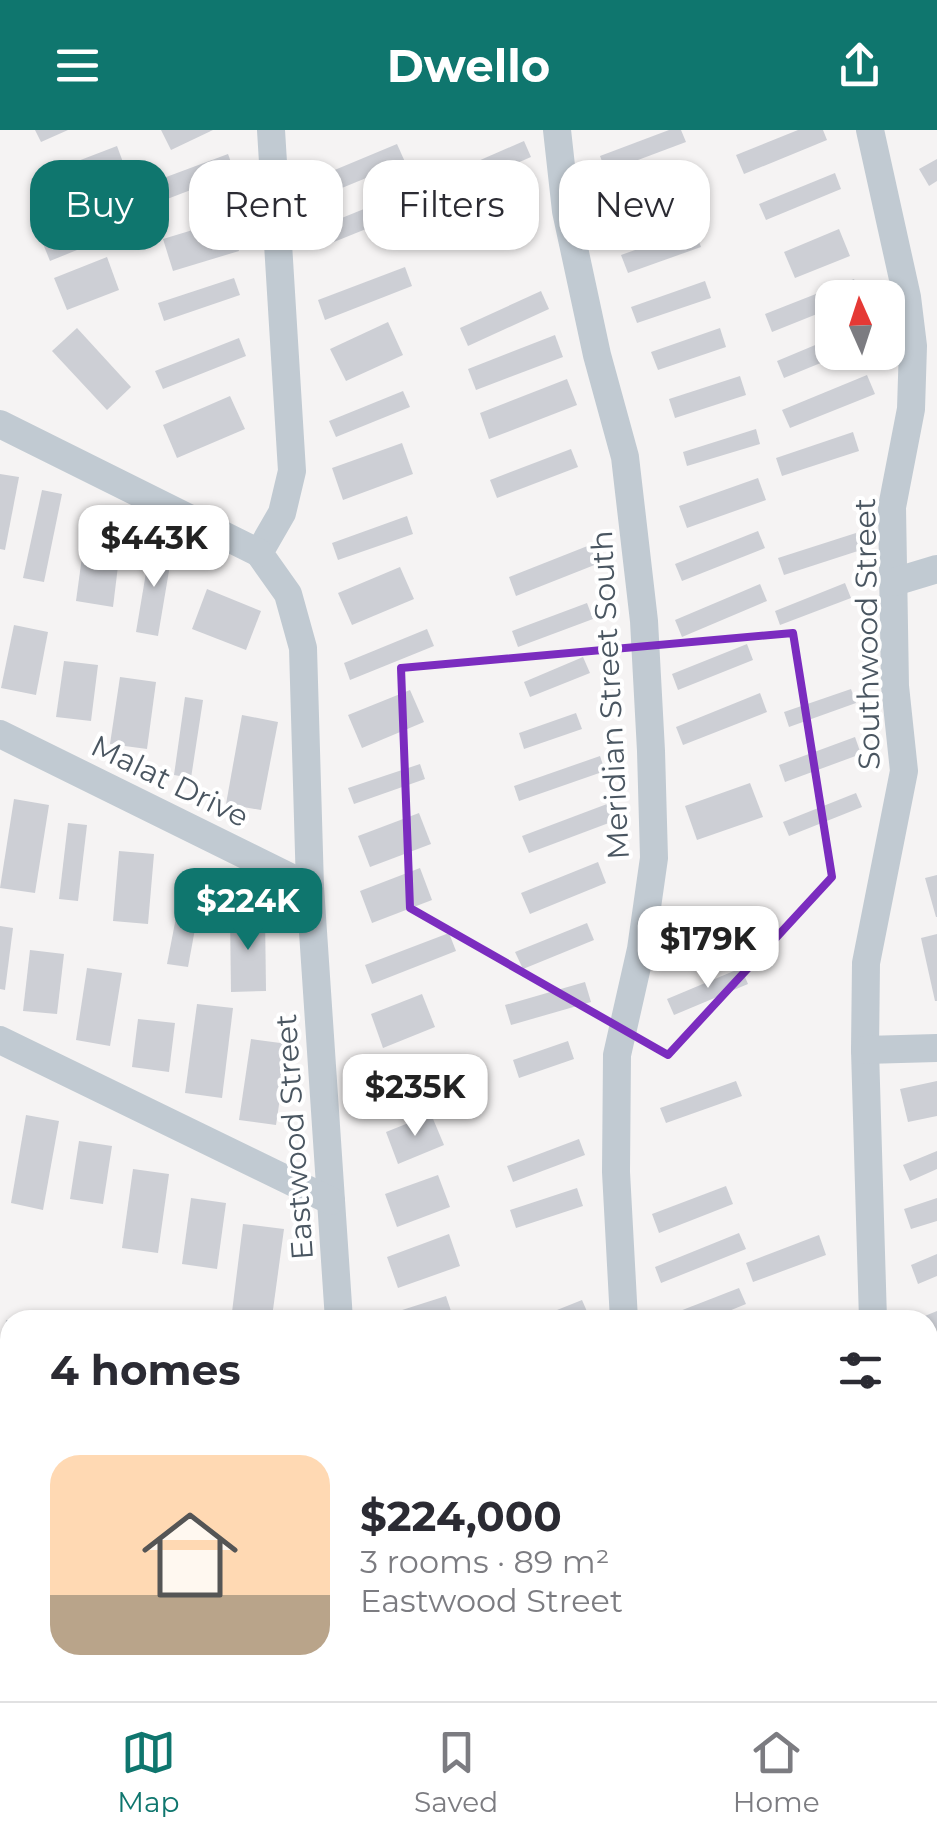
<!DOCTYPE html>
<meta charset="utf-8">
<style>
body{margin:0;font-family:Montserrat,sans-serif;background:#f2f2f3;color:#2b2b33;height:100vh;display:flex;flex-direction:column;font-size:38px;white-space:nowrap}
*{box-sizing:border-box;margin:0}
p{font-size:32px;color:#7c7c81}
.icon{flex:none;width:55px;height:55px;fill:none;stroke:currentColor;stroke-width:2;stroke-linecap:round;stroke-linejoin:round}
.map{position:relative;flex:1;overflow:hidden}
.sheet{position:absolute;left:0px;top:1180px;width:938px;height:392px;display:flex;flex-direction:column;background:#fff;border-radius:30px 30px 0 0;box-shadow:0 2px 8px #0004}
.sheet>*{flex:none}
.banner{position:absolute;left:30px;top:30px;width:878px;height:90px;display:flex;gap:20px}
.needle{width:65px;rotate:357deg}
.controls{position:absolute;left:815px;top:150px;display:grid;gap:20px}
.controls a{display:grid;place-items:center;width:90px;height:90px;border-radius:20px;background:#fff;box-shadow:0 2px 8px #0004;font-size:50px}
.price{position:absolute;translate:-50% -85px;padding:0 22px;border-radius:20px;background:#fff;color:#222;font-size:32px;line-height:65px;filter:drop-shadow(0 2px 5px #0008)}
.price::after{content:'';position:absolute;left:50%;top:60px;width:30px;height:22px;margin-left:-15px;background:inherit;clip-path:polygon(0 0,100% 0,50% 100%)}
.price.current{background:#0f766e;color:#fff}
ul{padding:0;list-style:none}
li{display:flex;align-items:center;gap:30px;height:250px;padding:0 50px}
li span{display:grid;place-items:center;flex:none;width:280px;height:200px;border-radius:30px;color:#555}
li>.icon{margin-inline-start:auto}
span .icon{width:120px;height:120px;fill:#fffc;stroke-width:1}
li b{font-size:42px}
h2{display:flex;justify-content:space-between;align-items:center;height:120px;padding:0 50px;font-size:42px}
.pill{padding:0 35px;border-radius:30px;background:#fff;box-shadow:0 2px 8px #0004;font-size:35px;line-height:90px}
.pill.current{background:#0f766e;color:#fff}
header{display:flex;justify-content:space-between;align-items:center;height:130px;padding:0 50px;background:#0f766e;color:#fff;font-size:45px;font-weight:700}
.tab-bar{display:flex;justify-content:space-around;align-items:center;height:140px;border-top:2px solid #e1e1e2;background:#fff;font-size:28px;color:#7c7c81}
.tab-bar a{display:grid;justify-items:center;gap:5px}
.tab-bar .current{color:#0f766e}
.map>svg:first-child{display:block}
.building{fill:#cdcfd5}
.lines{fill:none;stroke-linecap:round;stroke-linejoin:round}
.minor{stroke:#c1cad2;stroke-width:28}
.marked{fill:none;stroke:#7b2cbf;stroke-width:8;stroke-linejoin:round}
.labels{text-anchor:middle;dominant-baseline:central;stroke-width:8;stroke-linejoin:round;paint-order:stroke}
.street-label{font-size:30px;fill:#4a5661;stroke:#fff}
</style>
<header><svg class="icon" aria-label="menu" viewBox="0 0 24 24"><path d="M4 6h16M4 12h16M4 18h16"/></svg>Dwello<svg class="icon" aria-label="share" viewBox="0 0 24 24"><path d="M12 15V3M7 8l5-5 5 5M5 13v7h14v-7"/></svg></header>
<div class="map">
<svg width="937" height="1571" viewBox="0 0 937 1571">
<rect width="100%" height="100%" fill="#f5f3f3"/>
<!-- building -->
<g class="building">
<polygon points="35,0 68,0 41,12"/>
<polygon points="161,0 213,0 171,20"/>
<polygon points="669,0 681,0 686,12 606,42 600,26"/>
<polygon points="798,0 823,0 827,10 744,44 736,25"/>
<polygon points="524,11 531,27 460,58 453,42"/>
<polygon points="397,14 405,32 320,67 313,49"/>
<polygon points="117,16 124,35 39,67 31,49"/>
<polygon points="228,24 235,43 149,76 142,56"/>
<polygon points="937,29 937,51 929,56 919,39"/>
<polygon points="835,43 841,59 766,90 759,74"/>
<polygon points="682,48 688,64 622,89 615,73"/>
<polygon points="401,64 408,82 324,116 317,98"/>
<polygon points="91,77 104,109 50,131 37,99"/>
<polygon points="229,89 239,121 173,141 163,109"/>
<polygon points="694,99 701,117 628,143 621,125"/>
<polygon points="839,99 850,126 795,148 784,122"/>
<polygon points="107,127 119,160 67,180 54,148"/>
<polygon points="405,137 412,156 325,190 318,170"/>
<polygon points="234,148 240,165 164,191 158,173"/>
<polygon points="854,149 861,166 832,168 832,178 772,202 765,184"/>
<polygon points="705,151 711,168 637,193 631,177"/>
<polygon points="541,161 549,179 468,216 460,198"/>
<polygon points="388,192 403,225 346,251 330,219"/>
<polygon points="77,198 131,257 107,280 52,221"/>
<polygon points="720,198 726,217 658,240 651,222"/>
<polygon points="555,205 563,227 476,260 468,239"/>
<polygon points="239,208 246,226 163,259 155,241"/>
<polygon points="832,208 832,222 845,223 784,248 777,231"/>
<polygon points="867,245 875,264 790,298 782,280"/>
<polygon points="740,246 746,265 675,288 669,269"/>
<polygon points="567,249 577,275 489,309 480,283"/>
<polygon points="403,261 410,277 336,307 329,291"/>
<polygon points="230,266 245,299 177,328 163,295"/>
<polygon points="756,299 760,314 687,336 683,322"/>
<polygon points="853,302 859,321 782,346 776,328"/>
<polygon points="402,313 413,344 343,370 332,338"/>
<polygon points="571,319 578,337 497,368 490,350"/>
<polygon points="0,344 19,347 5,420 0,419"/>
<polygon points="758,348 766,370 687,398 679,376"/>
<polygon points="42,360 62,364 44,452 23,448"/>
<polygon points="407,386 413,404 338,430 332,413"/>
<polygon points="87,390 123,395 113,477 76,471"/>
<polygon points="758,401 765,418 682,451 675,434"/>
<polygon points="856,403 861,420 784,445 778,428"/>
<polygon points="151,413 173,417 158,506 136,502"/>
<polygon points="590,415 597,434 516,466 509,447"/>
<polygon points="400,437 414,469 352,495 338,463"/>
<polygon points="845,453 851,468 780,495 775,481"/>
<polygon points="760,454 767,471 682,507 675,490"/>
<polygon points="207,459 261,481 246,520 192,499"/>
<polygon points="587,473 593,489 518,517 512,501"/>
<polygon points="14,495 48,502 36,565 1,558"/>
<polygon points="427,499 434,516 350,550 344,533"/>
<polygon points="747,514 753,530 678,560 672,544"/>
<polygon points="583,527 590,543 530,567 524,552"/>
<polygon points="64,531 98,535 91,591 56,587"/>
<polygon points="120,547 156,552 147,619 110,614"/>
<polygon points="851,559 856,573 789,597 784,582"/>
<polygon points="410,560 424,592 362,618 348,585"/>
<polygon points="760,563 767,582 683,615 676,597"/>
<polygon points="185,567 203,570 191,648 174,645"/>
<polygon points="576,583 582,599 524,619 519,603"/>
<polygon points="242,585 278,592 261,680 226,674"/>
<polygon points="855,607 861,624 785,652 779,635"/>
<polygon points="600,626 605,641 519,671 514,656"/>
<polygon points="420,634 425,649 354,674 348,658"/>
<polygon points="750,653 763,687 697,710 685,676"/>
<polygon points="856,663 862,677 789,706 783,692"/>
<polygon points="14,669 49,675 35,763 0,758"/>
<polygon points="607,674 614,691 529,723 522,706"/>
<polygon points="419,683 431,714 370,737 358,706"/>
<polygon points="68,693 87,695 78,771 59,769"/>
<polygon points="119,721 154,724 148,794 113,791"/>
<polygon points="598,732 606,753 530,784 521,763"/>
<polygon points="420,738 432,770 372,793 360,761"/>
<polygon points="937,745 937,787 936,787 925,748"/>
<polygon points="184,746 204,750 188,837 167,834"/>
<polygon points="230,784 265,784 266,861 231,862"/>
<polygon points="587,793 594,810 523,839 515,822"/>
<polygon points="0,796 13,798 5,860 0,859"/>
<polygon points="449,803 456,821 372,854 365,835"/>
<polygon points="937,804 937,871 935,871 921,808"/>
<polygon points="30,820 64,824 57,884 23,881"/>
<polygon points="87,838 122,843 110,916 76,910"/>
<polygon points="741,838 748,854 674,885 667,869"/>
<polygon points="585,852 591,872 511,895 505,875"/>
<polygon points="422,864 435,897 383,918 371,884"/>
<polygon points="197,874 233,878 222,968 185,963"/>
<polygon points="138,889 175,893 169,942 132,937"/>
<polygon points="251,909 288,914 276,995 239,990"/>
<polygon points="568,911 574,929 519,948 513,930"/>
<polygon points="429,925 442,957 382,982 369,951"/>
<polygon points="736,951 742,966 666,993 660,978"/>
<polygon points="937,951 937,986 908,992 900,959"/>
<polygon points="431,984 444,1015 398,1034 386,1002"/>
<polygon points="26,985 59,991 43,1080 11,1073"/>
<polygon points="579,1009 585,1025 513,1052 507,1036"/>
<polygon points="79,1011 112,1016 103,1074 70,1069"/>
<polygon points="937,1021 937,1039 910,1051 903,1035"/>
<polygon points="133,1039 169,1044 158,1123 122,1118"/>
<polygon points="438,1045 450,1077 397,1097 385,1064"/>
<polygon points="726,1056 733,1074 659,1103 652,1084"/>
<polygon points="577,1058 583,1076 516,1098 510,1080"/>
<polygon points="191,1068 226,1073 217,1139 182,1134"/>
<polygon points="937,1068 937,1091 911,1099 904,1079"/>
<polygon points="243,1094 284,1099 272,1187 232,1182"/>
<polygon points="739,1103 746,1119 661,1153 655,1137"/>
<polygon points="449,1104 460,1136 398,1158 387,1127"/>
<polygon points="819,1105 826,1125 753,1152 746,1133"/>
<polygon points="937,1124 937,1146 918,1154 911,1135"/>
<polygon points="739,1158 746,1174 707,1190 669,1190 667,1186"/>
<polygon points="446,1166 454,1190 402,1190 399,1181"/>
<polygon points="582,1170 589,1186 579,1190 532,1190"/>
<polygon points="937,1181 937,1201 928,1205 928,1190 915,1190"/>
<polygon points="6,1190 10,1190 10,1270 0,1269 0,1233"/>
<polygon points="937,1236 937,1253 928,1257 928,1240"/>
<polygon points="937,1284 937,1305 933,1306 928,1287"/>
<polygon points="930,1331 937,1332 937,1388 928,1387"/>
<polygon points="10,1419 10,1453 0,1457 0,1423"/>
<polygon points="10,1477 10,1497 0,1501 0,1481"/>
<polygon points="928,1484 934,1485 930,1513 928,1513"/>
<polygon points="10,1529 10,1565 0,1569 0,1533"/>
<polygon points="305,1562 318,1562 321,1571 282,1571"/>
<polygon points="408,1562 468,1562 471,1571 412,1571"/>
<polygon points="539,1562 576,1562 576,1563 554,1571 542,1571"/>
<polygon points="682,1562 703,1562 702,1571 681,1571"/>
<polygon points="738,1562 751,1562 750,1571 737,1571"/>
<polygon points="785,1562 803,1562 801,1571 784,1571"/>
</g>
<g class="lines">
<!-- minor -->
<g class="minor">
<polyline points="271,0 292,341 282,383 259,423 288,464 303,518 310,757 339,1190"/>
<polyline points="557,0 566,81 597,225 625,327 644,491 651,621 654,728 641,819 617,925 616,1042 624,1190"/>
<polyline points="870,0 907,167 913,216 911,279 892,377 895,556 904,641 866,833 865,920 873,1190"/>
<polyline points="0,294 259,423"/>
<polyline points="894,452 937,439"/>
<polyline points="0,604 310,757"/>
<polyline points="0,910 331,1071"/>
<polyline points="865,920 937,918"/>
<polyline points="0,1322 10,1327"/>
<polyline points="928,1442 937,1447"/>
<polyline points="85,1562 86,1571"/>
<polyline points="363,1562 363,1571"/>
<polyline points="648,1562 649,1571"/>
</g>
</g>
<!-- marked area -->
<path class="marked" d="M793,503l39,244 -164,178 -258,-147 -9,-240z"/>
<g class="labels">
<!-- street labels -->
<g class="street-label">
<text transform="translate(867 504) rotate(-91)">Southwood Street</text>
<text transform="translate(610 565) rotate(-93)">Meridian Street South</text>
<text transform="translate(170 651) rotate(26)">Malat Drive</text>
<text transform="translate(294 1007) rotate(-94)">Eastwood Street</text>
</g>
</g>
</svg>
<div class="controls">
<a><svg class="needle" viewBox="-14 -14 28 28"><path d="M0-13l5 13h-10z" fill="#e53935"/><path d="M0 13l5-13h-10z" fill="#7c7c81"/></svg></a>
</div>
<b class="price" style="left:154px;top:460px">$443K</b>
<b class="price current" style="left:248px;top:823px">$224K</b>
<b class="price" style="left:708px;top:861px">$179K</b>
<b class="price" style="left:415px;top:1009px">$235K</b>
<div class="banner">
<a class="pill current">Buy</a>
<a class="pill">Rent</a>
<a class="pill">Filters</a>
<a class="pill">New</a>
</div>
<section class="sheet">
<h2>4 homes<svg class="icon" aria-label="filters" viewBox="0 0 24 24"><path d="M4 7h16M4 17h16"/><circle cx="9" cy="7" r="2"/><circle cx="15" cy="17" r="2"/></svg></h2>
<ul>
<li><span style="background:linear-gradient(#ffd9b3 70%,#b9a48a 0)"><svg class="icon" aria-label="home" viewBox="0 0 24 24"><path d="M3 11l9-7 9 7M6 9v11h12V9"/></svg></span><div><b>$224,000</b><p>3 rooms · 89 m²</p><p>Eastwood Street</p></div></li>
</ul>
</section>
</div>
<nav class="tab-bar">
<a class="current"><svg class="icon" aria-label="map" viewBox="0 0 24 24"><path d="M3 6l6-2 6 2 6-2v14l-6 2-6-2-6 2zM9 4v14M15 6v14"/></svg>Map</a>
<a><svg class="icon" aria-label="saved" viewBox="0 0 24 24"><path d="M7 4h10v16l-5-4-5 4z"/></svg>Saved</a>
<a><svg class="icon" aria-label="home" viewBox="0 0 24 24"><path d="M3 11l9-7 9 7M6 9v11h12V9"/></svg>Home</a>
</nav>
